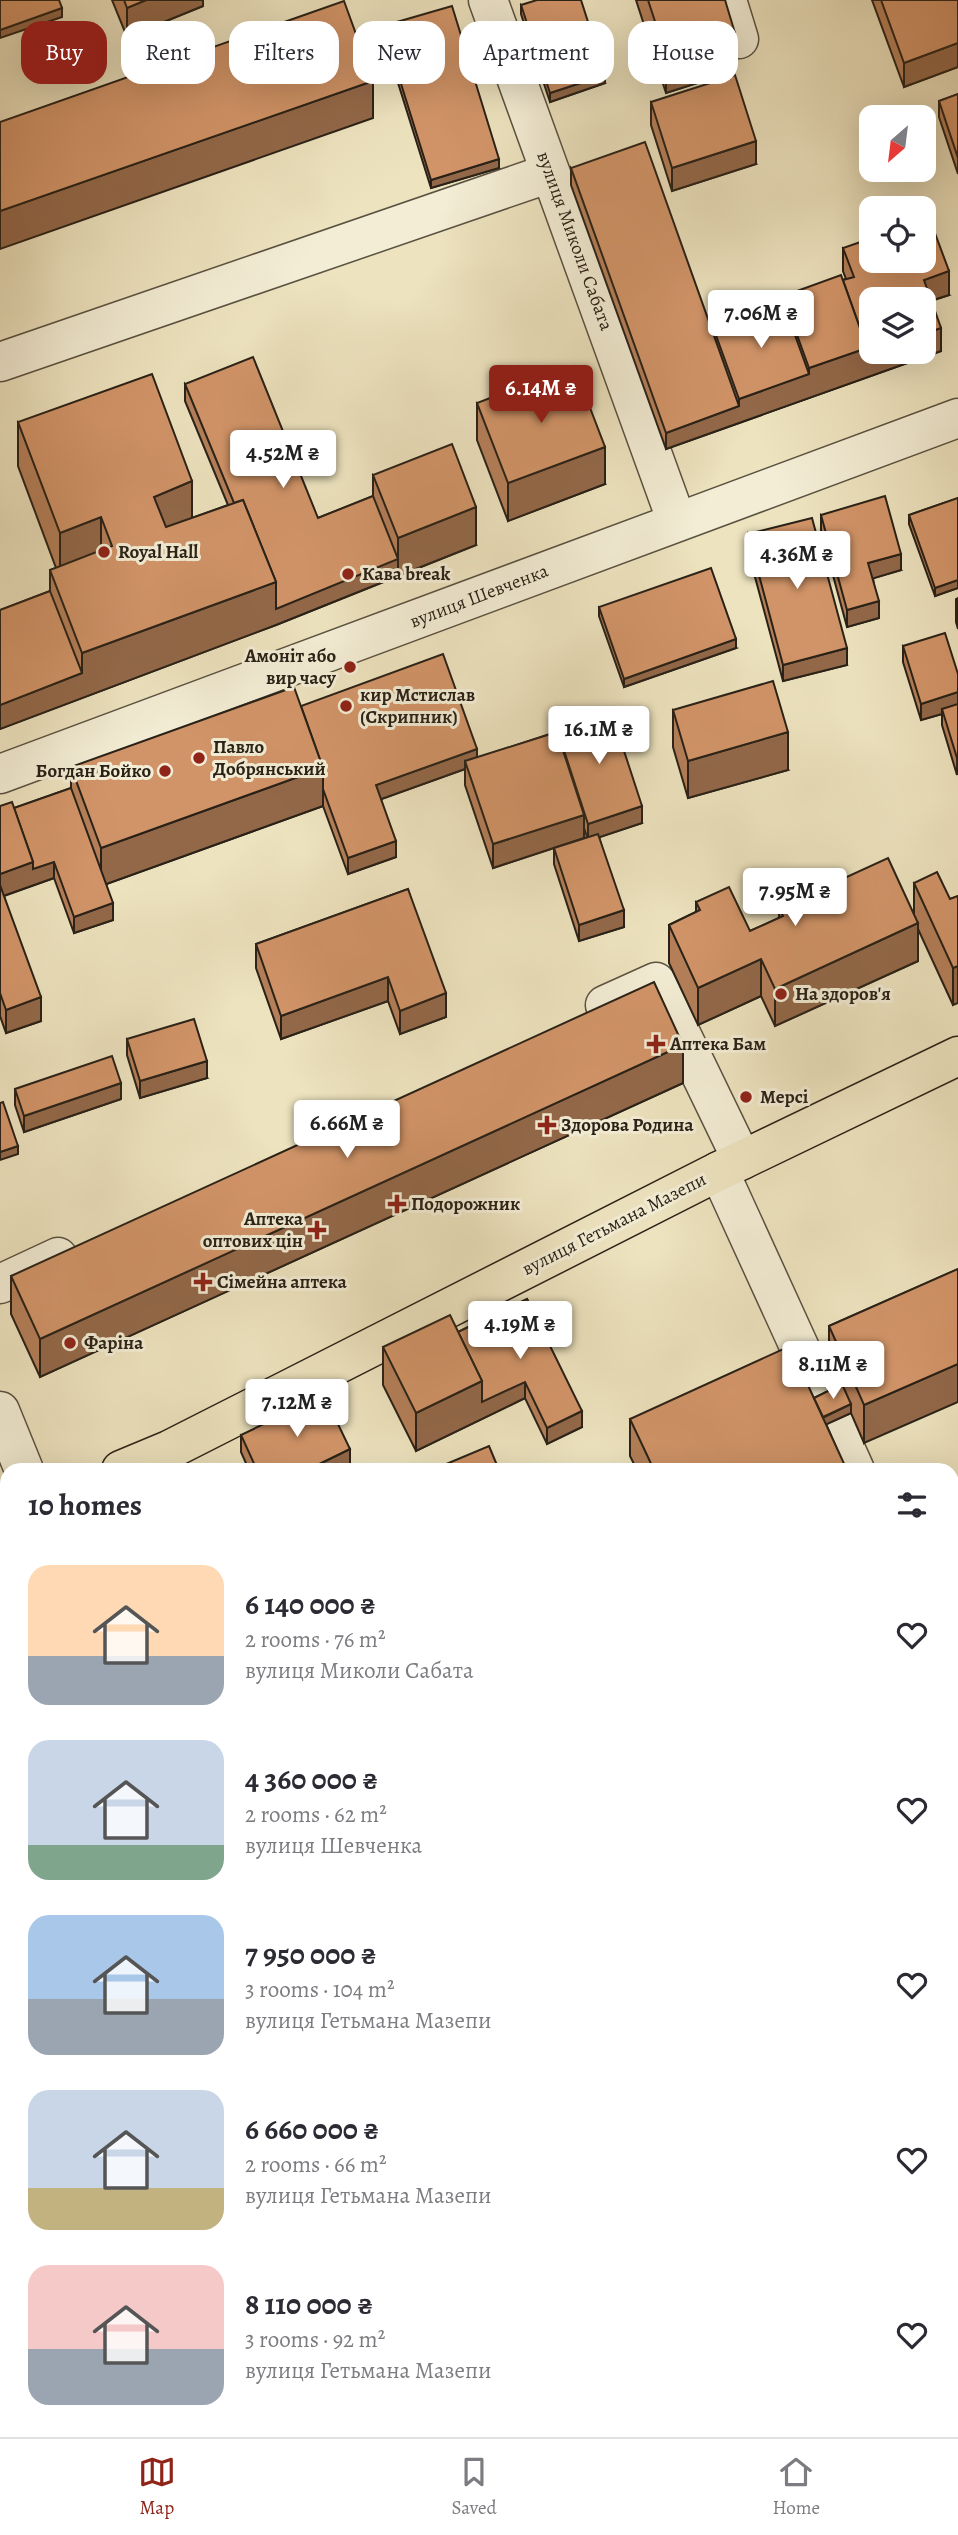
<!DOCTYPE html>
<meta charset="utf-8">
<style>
body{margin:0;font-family:Alegreya,serif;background:#f2f2f3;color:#2b2b33;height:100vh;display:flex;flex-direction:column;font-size:26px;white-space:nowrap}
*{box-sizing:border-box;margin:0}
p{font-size:23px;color:#7c7c81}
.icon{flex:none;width:38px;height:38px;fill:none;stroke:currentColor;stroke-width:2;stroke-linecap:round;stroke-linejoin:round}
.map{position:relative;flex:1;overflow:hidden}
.details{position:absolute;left:0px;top:1463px;width:959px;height:975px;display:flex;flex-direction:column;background:#fff;border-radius:21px 21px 0 0;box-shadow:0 7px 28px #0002}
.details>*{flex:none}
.banner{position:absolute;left:21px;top:21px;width:917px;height:63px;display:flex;gap:14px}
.needle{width:46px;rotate:208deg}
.fabs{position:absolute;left:859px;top:105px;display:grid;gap:14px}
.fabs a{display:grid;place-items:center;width:77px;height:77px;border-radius:14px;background:#fff;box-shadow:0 7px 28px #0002;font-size:35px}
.price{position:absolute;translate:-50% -60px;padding:0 16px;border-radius:7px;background:#fff;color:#222;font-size:23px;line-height:46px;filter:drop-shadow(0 2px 4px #0008)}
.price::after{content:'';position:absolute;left:50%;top:42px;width:21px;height:16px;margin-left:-10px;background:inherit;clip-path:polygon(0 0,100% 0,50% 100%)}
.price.on{background:#8f2418;color:#fff}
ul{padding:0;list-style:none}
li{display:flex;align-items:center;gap:21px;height:175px;padding:0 28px}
li span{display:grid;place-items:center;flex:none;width:196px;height:140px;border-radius:21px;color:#555}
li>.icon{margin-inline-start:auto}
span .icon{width:84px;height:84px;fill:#fffc;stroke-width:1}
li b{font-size:30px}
h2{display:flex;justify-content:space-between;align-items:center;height:84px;padding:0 28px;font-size:30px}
.chip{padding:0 24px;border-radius:21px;background:#fff;box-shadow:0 7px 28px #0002;font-size:24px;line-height:63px}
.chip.on{background:#8f2418;color:#fff}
.dock{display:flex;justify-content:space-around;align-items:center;height:98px;border-top:2px solid #e1e1e2;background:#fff;font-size:19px;color:#7c7c81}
.dock a{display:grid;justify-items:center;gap:4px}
.dock .on{color:#8f2418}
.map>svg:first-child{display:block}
.green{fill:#b4c495;stroke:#6e7256;stroke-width:2}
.water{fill:#9abfac;stroke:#6d8070;stroke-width:2}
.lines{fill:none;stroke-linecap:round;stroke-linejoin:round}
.minor-casing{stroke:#5a5241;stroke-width:41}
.major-casing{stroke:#292117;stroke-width:41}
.minor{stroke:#f3edd5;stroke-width:38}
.major{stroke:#ede3bf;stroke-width:38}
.wall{fill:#b47f59;stroke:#292117;stroke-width:2;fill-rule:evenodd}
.shaded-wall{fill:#926849;stroke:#292117;stroke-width:2}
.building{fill:#d19468;stroke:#292117;stroke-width:2}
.poi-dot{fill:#8f2418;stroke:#f3edd5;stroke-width:2.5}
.labels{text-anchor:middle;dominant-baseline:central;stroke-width:6;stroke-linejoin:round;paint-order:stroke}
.street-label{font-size:19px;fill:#292117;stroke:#f3edd5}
.poi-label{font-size:19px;font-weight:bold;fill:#292117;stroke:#f3edd5;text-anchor:start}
</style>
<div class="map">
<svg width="958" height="2437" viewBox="0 0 958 2437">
<rect width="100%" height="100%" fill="#ede3bf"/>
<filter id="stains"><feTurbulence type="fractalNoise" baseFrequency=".00286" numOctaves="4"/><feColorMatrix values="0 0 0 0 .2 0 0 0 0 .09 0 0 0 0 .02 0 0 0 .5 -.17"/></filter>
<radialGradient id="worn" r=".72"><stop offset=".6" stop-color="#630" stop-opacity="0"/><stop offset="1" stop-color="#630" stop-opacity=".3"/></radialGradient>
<!-- green -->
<g class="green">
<polygon points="7,1634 7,1746 0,1742 0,1638"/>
<polygon points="958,2020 958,2437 6,2437 0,2360 0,2248 7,2236 7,2431 952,2431 952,2021"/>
</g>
<!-- water -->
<polygon class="water" points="952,2246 958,2247 958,2437 134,2437 133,2431 952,2431"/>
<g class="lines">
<!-- minor casing -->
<g class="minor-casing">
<g id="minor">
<polyline points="488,0 677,522"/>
<polyline points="727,0 739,39"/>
<polyline points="0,362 550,173"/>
<polyline points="0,774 958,418"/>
<polyline points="605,1005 656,982 742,1160"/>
<polyline points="719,1171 824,1401"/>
<polyline points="0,1284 58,1257"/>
<polyline points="0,1411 24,1470"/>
<polyline points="833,1421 855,1470"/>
<polyline points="952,1684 958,1695"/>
<polyline points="0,2180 7,2158"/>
</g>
</g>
<!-- major casing -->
<g class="major-casing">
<g id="major">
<polyline points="121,1470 169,1450 719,1171 958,1056"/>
<polyline points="0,1520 7,1517"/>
</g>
</g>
<!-- minor -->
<use href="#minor" class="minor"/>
<!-- major -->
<use href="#major" class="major"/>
</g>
<!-- wall -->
<g class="wall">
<polygon points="112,0 203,0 203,6 127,37"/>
<polygon points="636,0 725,0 735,71 666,93"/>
<polygon points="872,0 958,0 958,67 904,87"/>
<polygon points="521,5 605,83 550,102 521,14"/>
<polygon points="383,26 499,168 431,188 383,35"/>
<polygon points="958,94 958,174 939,117 939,101"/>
<polygon points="651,102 756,164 672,191 651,125"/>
<polygon points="571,168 713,334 713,327 783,302 783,296 846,279 843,271 843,248 949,295 931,301 941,351 666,449 571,185"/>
<polygon points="185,384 318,518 373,496 373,475 476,545 276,625 0,729 0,610 50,591 50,570 56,568 18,466 18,422 192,518 228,505 185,401"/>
<polygon points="477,403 605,484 508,521 477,440"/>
<polygon points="958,498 958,588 935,596 909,524 909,515"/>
<polygon points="821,515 901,570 873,578 879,618 847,627 821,531"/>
<polygon points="748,534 847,665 783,681 748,551"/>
<polygon points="958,598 958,629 956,622 956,599"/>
<polygon points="599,607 736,648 624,687 599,616"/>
<polygon points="903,646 958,674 957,775 942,725 942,714 921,720 903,662"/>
<path d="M301,706l176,52 79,-26v-6l86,97 -43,14 25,90 -45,14 -25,-77v-16l-61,20 -28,-83v-16l-84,30 15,58 -48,17 -25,-68 -217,78 7,36 -39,13 -20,-55 -50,18 37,125 -35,12 -6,-17v-210l14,2 57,-20v-21zM584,828l3,9 -3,1z"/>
<polygon points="673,710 788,770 688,798 673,747"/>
<polygon points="914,883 950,899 958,896 953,1005 918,929 918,961 775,1026 761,996 698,1025 669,963 669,925 696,912 696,902 750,931 779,918 779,908 914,915"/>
<polygon points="408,889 446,1017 400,1034 388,1001 281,1039 256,968 256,944"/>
<polygon points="127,1039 207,1078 140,1098 127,1055"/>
<polygon points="683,1083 40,1377 11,1314 11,1276"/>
<polygon points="15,1089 121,1099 24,1132 15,1105"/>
<polygon points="958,1269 864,1443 851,1413 826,1424 846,1470 637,1470 630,1456 630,1419 814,1398 839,1386 829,1364 829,1326"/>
<polygon points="527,1299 582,1427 547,1444 525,1398 416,1451 383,1385 383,1347 458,1332"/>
<polygon points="241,1435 350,1466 341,1470 249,1470 241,1452"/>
<polygon points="7,1768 7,2035 3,2043 0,2042 0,1864 1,1862 0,1861 0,1785"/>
</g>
<!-- shaded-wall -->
<g class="shaded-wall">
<polygon points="146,0 203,0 203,6 127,37 127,8"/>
<polygon points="62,8 62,17 0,38 0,30"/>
<polygon points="735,33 735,71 666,93 666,55"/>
<polygon points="958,43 958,67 904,87 904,63"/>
<polygon points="605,75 605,83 550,102 550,93"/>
<polygon points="373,81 373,118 0,249 0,211"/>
<polygon points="756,141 756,164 672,191 672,168"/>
<polygon points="499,159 499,168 431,188 431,180"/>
<polygon points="949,271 949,295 924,303 924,280"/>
<polygon points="941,328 941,351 666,449 666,433 739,406 739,399 809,374 809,368 867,348 873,352 924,352 924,334"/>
<polygon points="605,447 605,484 508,521 508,483"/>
<polygon points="192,481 192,525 154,541 154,497"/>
<polygon points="476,507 476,545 398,576 398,538"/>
<polygon points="101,517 101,561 60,577 60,533"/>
<polygon points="901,554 901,570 868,580 868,563"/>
<polygon points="398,559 398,576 276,625 0,729 0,705 82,673 82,653 276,582"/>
<polygon points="958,580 958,588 935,596 935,588"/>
<polygon points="879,601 879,618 847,627 847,610"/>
<polygon points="736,639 736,648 624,687 624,679"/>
<polygon points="847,648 847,665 783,681 783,665"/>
<polygon points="958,692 958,709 942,709 942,714 921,720 921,704"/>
<polygon points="788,732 788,770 688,798 688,761"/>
<polygon points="477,749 477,765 465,761 465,769 376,801 376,785"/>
<polygon points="323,768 323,806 101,886 101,848"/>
<polygon points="642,806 642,823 588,841 588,824"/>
<polygon points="584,815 584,838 493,868 493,844"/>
<polygon points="396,841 396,857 348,874 348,858"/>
<polygon points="33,862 54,862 54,878 0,897 0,874"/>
<polygon points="113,903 113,920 74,933 74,917"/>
<polygon points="624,910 624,927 579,941 579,925"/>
<polygon points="918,923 918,961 775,1026 775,989"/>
<polygon points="761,959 761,996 698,1025 698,988"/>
<polygon points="958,966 958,1003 953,1005 953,968"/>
<polygon points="388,977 388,1001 281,1039 281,1016"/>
<polygon points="446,993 446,1017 400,1034 400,1011"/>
<polygon points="41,997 41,1021 6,1033 6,1010"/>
<polygon points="683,1045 683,1083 40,1377 40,1339"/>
<polygon points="207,1061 207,1078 140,1098 140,1081"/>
<polygon points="121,1083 121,1099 24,1132 24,1116"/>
<polygon points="18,1146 18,1154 0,1160 0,1152"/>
<polygon points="958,1364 958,1402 864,1443 864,1405"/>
<polygon points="482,1381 525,1382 525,1398 416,1451 416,1413"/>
<polygon points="851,1404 851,1413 812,1431 812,1423"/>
<polygon points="582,1411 582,1427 547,1444 547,1428"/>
<polygon points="350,1449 350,1466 341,1470 307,1470"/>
<polygon points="958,1622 958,1652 952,1654 952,1625"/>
<polygon points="958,1974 958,2004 952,2005 952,1976"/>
<polygon points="7,2011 7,2035 3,2043 3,2020"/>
</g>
<!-- building -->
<g class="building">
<polygon points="0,0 59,0 62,8 0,30"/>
<polygon points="124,0 146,0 127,8"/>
<polygon points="537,0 581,0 605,75 550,93 521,5"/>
<polygon points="648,0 725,0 735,33 666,55"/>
<polygon points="881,0 958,0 958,43 904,63"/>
<polygon points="344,1 373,81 0,211 0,122"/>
<polygon points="452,6 499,159 431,180 383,26"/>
<polygon points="735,75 756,141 672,168 651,102"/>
<polygon points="958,94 958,158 939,101"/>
<polygon points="645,142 739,406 666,433 571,168"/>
<polygon points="929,217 949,271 924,280 941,328 924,334 924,299 872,299 872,352 873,352 867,354 867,348 843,280 854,277 843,248 872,238 872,261 924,261 924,219"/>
<polygon points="841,275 867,348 809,368 783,296"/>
<polygon points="783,302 809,374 739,399 713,327"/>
<polygon points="253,357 318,518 373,496 398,559 276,609 276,582 243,500 234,503 185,384"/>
<polygon points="574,366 605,447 508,483 477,403"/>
<polygon points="152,374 192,481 154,497 166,527 243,500 276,582 82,653 50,570 112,546 101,517 60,533 18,422"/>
<polygon points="452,444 476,507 398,538 373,475"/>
<polygon points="885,496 901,554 868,563 879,601 847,610 821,515"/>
<polygon points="958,498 958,580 935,588 909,515"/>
<polygon points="812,518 847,648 783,665 748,534"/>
<polygon points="711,568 736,639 624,679 599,607"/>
<polygon points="50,591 82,673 0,705 0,610"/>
<polygon points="945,633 958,674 958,692 921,704 903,646"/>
<polygon points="443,654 477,749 376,785 396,841 348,858 323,789 323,768 301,706"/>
<polygon points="773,681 788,732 688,761 673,710"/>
<polygon points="294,687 323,768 101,848 71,767"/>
<polygon points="958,704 958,758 957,758 942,709"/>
<polygon points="610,708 642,806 588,824 556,726"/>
<polygon points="557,732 584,815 493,844 465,761"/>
<polygon points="71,788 113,903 74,917 54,862 33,869 33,862 14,808"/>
<polygon points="12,802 33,862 0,874 0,806"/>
<polygon points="598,834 624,910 579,925 554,848"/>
<polygon points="888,858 918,923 775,989 761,959 698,988 669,925 700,910 696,902 729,887 750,931 783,916 779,908"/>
<polygon points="937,872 950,899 958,896 958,966 953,968 914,883"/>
<polygon points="0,885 41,997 6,1010 0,993"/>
<polygon points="408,889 446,993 400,1011 388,977 281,1016 256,944"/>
<polygon points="654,982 683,1045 40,1339 11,1276"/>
<polygon points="194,1019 207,1061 140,1081 127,1039"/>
<polygon points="112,1056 121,1083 24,1116 15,1089"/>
<polygon points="3,1102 18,1146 0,1152 0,1103"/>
<polygon points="958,1269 958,1364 864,1405 829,1326"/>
<polygon points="527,1299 582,1411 547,1428 525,1382 482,1402 482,1381 458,1332"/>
<polygon points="450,1315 482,1381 416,1413 383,1347"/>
<polygon points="790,1346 846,1468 841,1470 654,1470 630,1419"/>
<polygon points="842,1384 851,1404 823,1417 814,1398"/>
<polygon points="324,1395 350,1449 307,1470 257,1470 241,1435"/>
<polygon points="489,1446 499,1470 432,1470"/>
<polygon points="958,1521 958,1622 952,1625 952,1524"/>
<polygon points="7,1768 7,1841 0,1838 0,1785"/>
<polygon points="7,1847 7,2011 3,2020 0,2018 0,1864"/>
<polygon points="958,1925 958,1974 952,1976 952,1927"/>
</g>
<!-- markers -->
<g class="poi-dot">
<circle cx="104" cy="552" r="7"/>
<circle cx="348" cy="574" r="7"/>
<circle cx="350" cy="667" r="7"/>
<circle cx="346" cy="706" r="7"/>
<circle cx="199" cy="758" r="7"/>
<circle cx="165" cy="771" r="7"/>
<circle cx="781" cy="994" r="7"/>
<path d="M652.5 1033.5h7v7h7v7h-7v7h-7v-7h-7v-7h7z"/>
<circle cx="746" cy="1097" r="7"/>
<path d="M543.5 1114.5h7v7h7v7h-7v7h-7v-7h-7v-7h7z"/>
<path d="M393.5 1193.5h7v7h7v7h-7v7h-7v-7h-7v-7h7z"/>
<path d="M313.5 1219.5h7v7h7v7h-7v7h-7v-7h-7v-7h7z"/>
<path d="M199.5 1271.5h7v7h7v7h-7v7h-7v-7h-7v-7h7z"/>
<circle cx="70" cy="1343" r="7"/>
</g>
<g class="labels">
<!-- street labels -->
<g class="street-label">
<text transform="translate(575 241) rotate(70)">вулиця Миколи Сабата</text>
<text transform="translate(479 596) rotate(-21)">вулиця Шевченка</text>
<text transform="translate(614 1224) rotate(-27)">вулиця Гетьмана Мазепи</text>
</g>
<!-- poi labels -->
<g class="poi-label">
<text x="118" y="552">Royal Hall</text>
<text x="362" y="574">Кава break</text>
<text x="336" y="656" text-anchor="end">Амоніт або<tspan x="336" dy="22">вир часу</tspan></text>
<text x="360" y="695">кир Мстислав<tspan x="360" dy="22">(Скрипник)</tspan></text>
<text x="213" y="747">Павло<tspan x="213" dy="22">Добрянський</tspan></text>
<text x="151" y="771" text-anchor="end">Богдан Бойко</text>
<text x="795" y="994">На здоров'я</text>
<text x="670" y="1044">Аптека Бам</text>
<text x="760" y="1097">Мерсі</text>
<text x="561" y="1125">Здорова Родина</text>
<text x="411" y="1204">Подорожник</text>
<text x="303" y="1219" text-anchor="end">Аптека<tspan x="303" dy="22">оптових цін</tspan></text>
<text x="217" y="1282">Сімейна аптека</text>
<text x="84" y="1343">Фаріна</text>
</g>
</g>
<rect width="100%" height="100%" filter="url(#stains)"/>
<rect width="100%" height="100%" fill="url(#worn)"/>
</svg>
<div class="fabs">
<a><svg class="needle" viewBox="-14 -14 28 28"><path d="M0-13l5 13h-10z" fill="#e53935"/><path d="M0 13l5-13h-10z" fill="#7c7c81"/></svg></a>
<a><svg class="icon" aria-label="locate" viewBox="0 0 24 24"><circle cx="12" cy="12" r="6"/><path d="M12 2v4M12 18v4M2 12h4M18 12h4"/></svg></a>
<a><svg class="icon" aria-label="layers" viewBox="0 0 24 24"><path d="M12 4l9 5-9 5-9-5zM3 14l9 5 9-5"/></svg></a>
</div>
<b class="price" style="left:761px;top:350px">7.06M ₴</b>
<b class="price on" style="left:541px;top:425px">6.14M ₴</b>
<b class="price" style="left:283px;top:490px">4.52M ₴</b>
<b class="price" style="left:797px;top:591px">4.36M ₴</b>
<b class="price" style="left:599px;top:766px">16.1M ₴</b>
<b class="price" style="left:795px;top:928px">7.95M ₴</b>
<b class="price" style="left:347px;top:1160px">6.66M ₴</b>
<b class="price" style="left:520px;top:1361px">4.19M ₴</b>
<b class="price" style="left:833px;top:1401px">8.11M ₴</b>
<b class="price" style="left:297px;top:1439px">7.12M ₴</b>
<div class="banner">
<a class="chip on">Buy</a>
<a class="chip">Rent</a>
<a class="chip">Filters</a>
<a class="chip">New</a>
<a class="chip">Apartment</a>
<a class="chip">House</a>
</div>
<section class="details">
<h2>10 homes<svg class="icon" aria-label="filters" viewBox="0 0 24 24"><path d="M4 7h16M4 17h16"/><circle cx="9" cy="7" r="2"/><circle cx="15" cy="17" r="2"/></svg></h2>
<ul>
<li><span style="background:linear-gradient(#ffd9b3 65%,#9aa5b1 0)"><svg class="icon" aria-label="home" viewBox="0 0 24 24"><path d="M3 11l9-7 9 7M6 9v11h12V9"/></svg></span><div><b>6 140 000 ₴</b><p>2 rooms · 76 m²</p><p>вулиця Миколи Сабата</p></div><svg class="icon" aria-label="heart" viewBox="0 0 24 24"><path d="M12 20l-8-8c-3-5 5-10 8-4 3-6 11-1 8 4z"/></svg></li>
<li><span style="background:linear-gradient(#c9d6e8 75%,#7fa58c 0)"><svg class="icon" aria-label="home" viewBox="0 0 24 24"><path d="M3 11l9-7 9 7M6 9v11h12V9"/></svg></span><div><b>4 360 000 ₴</b><p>2 rooms · 62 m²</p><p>вулиця Шевченка</p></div><svg class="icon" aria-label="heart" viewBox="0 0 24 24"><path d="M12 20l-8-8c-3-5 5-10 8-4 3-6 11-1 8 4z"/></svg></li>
<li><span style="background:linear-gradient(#a9c7e8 60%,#9aa5b1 0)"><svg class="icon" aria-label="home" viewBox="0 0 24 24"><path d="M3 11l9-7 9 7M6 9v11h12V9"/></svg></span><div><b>7 950 000 ₴</b><p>3 rooms · 104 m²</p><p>вулиця Гетьмана Мазепи</p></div><svg class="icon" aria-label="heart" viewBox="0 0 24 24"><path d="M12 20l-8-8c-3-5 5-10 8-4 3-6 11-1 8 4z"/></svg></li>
<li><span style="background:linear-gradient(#c9d6e8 70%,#c2b280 0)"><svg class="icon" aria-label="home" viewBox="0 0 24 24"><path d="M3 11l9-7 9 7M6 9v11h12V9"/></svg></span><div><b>6 660 000 ₴</b><p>2 rooms · 66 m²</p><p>вулиця Гетьмана Мазепи</p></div><svg class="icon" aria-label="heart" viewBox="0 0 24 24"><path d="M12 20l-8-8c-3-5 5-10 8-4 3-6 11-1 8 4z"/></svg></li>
<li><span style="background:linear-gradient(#f6c9c9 60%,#9aa5b1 0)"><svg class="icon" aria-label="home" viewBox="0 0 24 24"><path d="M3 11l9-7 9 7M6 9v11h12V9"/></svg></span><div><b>8 110 000 ₴</b><p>3 rooms · 92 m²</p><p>вулиця Гетьмана Мазепи</p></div><svg class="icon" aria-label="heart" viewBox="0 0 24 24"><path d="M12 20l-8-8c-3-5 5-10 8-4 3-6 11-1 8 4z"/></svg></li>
</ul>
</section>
</div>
<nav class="dock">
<a class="on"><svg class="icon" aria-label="map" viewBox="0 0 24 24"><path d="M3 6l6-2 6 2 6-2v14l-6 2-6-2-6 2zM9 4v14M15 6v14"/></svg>Map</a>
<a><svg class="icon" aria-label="saved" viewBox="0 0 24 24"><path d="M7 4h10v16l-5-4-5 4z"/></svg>Saved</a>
<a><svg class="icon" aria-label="home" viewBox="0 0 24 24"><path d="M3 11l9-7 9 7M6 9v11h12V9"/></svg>Home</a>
</nav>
